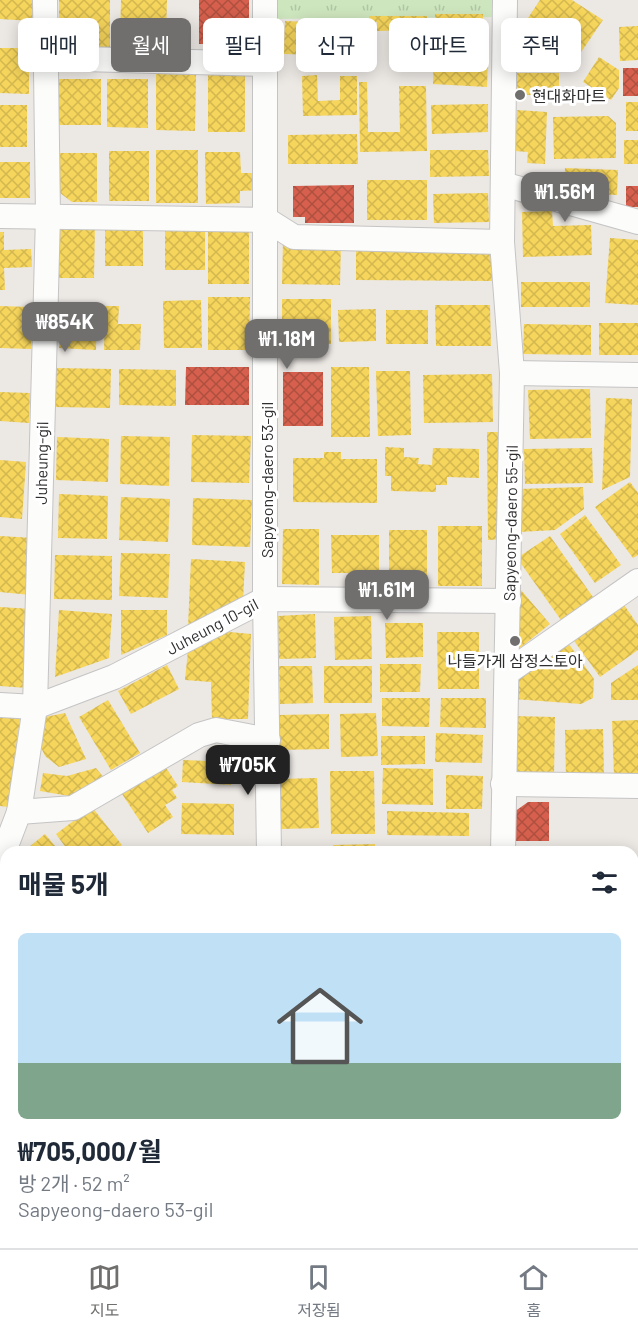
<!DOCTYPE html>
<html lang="ko">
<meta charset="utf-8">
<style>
body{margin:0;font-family:Barlow,"Noto Sans KR",sans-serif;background:#f6f6f7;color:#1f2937;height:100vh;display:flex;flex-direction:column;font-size:22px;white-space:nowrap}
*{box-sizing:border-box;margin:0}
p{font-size:20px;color:#747a83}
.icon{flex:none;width:33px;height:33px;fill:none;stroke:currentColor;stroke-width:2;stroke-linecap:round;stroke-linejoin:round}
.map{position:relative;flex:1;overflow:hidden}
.side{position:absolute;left:0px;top:846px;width:639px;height:402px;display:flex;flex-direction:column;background:#fff;border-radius:18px 18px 0 0;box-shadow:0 3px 15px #0003}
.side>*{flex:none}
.banner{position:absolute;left:18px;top:18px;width:603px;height:54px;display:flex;gap:12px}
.price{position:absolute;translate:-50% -51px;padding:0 14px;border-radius:12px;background:#706f6e;color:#fff;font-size:20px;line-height:39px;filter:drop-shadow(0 2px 3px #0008)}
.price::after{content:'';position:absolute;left:50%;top:36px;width:18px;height:14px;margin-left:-9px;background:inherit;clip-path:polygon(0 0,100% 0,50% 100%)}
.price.selected{background:#222;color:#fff}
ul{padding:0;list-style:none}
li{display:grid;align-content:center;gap:12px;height:318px;padding:0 18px}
li span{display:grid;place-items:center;height:186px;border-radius:9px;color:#555}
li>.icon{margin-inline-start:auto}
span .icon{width:108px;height:108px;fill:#fffc;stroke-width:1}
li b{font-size:26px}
h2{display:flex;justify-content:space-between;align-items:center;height:72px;padding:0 18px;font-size:26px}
.chip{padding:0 21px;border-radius:9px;background:#fff;box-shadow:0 3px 15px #0003;font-size:21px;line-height:54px}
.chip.selected{background:#706f6e;color:#fff}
.tab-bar{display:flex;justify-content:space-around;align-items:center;height:84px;border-top:2px solid #e0e1e3;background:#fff;font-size:16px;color:#747a83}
.tab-bar a{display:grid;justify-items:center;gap:3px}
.tab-bar .selected{color:#706f6e}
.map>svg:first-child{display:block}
.park{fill:url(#park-tufts)}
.homes{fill:url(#homes-cross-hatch)}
.shops{fill:url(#shops-cross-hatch)}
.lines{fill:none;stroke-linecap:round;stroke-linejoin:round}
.minor-casing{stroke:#c5c4c5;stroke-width:26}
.minor{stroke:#fcfcfb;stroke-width:24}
.poi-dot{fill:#706f6e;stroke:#fff;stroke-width:2}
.labels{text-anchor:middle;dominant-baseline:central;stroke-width:6;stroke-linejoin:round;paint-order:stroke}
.poi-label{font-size:16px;fill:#2e2e2e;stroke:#fff;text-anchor:start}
.street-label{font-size:16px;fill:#2e2e2e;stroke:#fff}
</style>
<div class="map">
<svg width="638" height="1248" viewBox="0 0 638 1248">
<defs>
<pattern id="park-tufts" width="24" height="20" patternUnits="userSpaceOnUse" patternTransform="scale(1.5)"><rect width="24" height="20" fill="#cee6be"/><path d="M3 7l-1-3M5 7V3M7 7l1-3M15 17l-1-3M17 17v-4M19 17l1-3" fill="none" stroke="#b1c6a4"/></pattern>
<pattern id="homes-cross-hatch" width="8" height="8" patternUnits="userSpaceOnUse" patternTransform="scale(1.5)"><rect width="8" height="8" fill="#f6d55c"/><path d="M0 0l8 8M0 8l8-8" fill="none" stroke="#d3b750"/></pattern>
<pattern id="shops-cross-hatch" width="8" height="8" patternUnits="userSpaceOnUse" patternTransform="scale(1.5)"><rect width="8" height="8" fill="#d6604d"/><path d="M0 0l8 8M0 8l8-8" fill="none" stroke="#ae5040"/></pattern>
</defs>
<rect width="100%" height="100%" fill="#ece8e4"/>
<!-- park -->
<polygon class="park" points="265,0 505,0 505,17 265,19"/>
<!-- homes -->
<g class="homes">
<polygon points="0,0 34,0 32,21 0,19"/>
<rect x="59" y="0" width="51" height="47"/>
<polygon points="121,0 167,0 166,40 120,38"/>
<polygon points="540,0 572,0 603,20 573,64 520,30"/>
<rect x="435" y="14" width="48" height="24"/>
<polygon points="369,16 427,16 427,62 389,62 389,49 419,49 418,30 377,31 377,22 369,23"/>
<polygon points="285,21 352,24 351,56 284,54"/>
<polygon points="638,26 638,60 620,61 619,27"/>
<polygon points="0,48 29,48 29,94 0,93"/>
<polygon points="434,55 488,57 487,87 433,84"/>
<polygon points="599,57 619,70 619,88 611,100 583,82"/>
<rect x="516" y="73" width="43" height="22"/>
<polygon points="156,74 196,75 195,131 156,130"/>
<rect x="208" y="75" width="37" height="57"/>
<polygon points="317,75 318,101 340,100 340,76 357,76 357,115 303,116 302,76"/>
<rect x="58" y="79" width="43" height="46"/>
<polygon points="107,79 148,79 148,128 107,127"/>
<polygon points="359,82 367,82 368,132 400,132 399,86 426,86 427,151 360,152"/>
<rect x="626" y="102" width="12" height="29"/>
<polygon points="488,104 488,132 432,134 431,105"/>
<rect x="0" y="105" width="27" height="42"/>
<polygon points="517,110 547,112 545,164 527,163 528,152 515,151"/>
<polygon points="608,116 616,123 616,158 554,159 553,117"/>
<polygon points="357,134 358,164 288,164 288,135"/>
<rect x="624" y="140" width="14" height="24"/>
<rect x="156" y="150" width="42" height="53"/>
<polygon points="430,150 488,150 489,176 430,177"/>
<rect x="109" y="151" width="40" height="50"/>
<polygon points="205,152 240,152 241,173 258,173 259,190 240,191 240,203 206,204"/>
<polygon points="57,153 97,153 97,202 72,202 56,190"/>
<rect x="0" y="162" width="30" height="36"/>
<polygon points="565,168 618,170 617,195 564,193"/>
<rect x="367" y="180" width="60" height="40"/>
<polygon points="488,193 489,222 434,223 433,194"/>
<polygon points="552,211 553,226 591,225 592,255 523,257 522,212"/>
<rect x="165" y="223" width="40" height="47"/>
<polygon points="58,224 95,225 94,278 57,278"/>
<rect x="105" y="228" width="38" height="38"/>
<rect x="208" y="230" width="41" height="54"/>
<polygon points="0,232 4,232 4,250 31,249 32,267 4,268 5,290 0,290"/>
<polygon points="610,238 638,240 638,305 605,303"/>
<polygon points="283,241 341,241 340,285 282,284"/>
<polygon points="356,244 492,245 492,281 356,280"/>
<rect x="521" y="282" width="69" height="25"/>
<polygon points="208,297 250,297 249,350 208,350"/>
<rect x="282" y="299" width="49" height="45"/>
<polygon points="201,300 202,348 164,348 163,301"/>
<polygon points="60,303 97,305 96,350 59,348"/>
<polygon points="435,305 490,305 491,346 436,346"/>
<polygon points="0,306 32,307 31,349 0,348"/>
<polygon points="105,306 119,306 118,324 141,324 140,350 104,350"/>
<polygon points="376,309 376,341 339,342 338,310"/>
<rect x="386" y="310" width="42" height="34"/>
<rect x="599" y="323" width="39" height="32"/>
<polygon points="524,324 591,325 591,355 523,354"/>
<polygon points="331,367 369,367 370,437 331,437"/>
<polygon points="56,368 111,369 110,408 55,407"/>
<polygon points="119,369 176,370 176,406 119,405"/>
<polygon points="376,371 410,371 411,435 378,436"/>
<polygon points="492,374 493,422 424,423 423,375"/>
<polygon points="590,389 591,438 530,439 528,390"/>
<polygon points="0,392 30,393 29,423 0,421"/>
<polygon points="606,398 632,399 630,477 602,490"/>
<polygon points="487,432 505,432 506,539 488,540"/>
<polygon points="192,435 251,436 249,483 191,482"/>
<polygon points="121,436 170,437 169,486 120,484"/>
<polygon points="57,437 109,439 108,482 56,480"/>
<polygon points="385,447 404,448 404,457 419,458 418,464 432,465 433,448 479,449 479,478 447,477 447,485 436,485 436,492 391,491 391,476 385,476"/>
<polygon points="592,448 593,483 525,484 524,449"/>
<polygon points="324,452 341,452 341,459 377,459 377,503 293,502 293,458 324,458"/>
<polygon points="0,460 26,462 22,519 0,517"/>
<polygon points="630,482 638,493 638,555 633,558 595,507"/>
<polygon points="583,487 584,509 555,530 519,532 518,489"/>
<polygon points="59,494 108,496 107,539 58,538"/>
<polygon points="121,497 170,499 168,542 119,540"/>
<polygon points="193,498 252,500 250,547 192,545"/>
<polygon points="585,515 621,565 595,583 560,534"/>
<rect x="438" y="526" width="44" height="60"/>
<polygon points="283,529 319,529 319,585 282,584"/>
<polygon points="389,530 427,530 427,584 389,583"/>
<polygon points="331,535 379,535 379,573 332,573"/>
<polygon points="0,536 34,538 31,595 0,592"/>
<polygon points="550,536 593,597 561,620 517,558"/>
<polygon points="121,553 170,554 168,598 119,596"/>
<polygon points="55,555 112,556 112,600 54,599"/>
<polygon points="191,559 245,562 243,601 188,627"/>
<polygon points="515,583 550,624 515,652"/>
<polygon points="622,602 638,625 638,650 600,677 572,638"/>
<polygon points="0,607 32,609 27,688 0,686"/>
<polygon points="59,610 112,614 109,658 55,677"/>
<polygon points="121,610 167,610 167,635 121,655"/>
<polygon points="315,614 316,658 279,659 278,616"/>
<polygon points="371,616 372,659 335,660 334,617"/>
<polygon points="385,623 423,623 423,657 386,658"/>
<polygon points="219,631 251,634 248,719 212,719 211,682 185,680 188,650"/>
<polygon points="437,632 479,632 479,689 438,689"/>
<polygon points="566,640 594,679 593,698 581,704 514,699 516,676"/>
<polygon points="380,664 421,664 420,692 380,692"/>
<polygon points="167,665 179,689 131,714 118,691"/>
<polygon points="638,665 638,700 611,700 611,683"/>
<polygon points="279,666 312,666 313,703 280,704"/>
<rect x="324" y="666" width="48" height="37"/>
<polygon points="382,698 430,698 429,727 382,726"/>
<polygon points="441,698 486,698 486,728 440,727"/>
<polygon points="108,700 140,753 111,770 79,717"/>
<polygon points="65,713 86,759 59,767 45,756 38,741 45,717"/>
<polygon points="376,713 378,756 341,757 340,714"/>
<polygon points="329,714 329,749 279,750 279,715"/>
<polygon points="0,716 20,719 8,807 0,806"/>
<polygon points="512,716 555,717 554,776 510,774"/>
<polygon points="638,720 638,775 614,775 612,721"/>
<polygon points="603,729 604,778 566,778 565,730"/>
<polygon points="436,733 483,735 482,763 435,762"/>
<polygon points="381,736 425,736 425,764 381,765"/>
<polygon points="183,760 232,762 231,785 182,782"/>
<polygon points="163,763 178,786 172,790 177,798 165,805 173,817 148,833 120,791"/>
<polygon points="96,768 105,779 75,797 40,791 43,773 67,776"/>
<polygon points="383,768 433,769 433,805 382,804"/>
<polygon points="330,771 374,771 375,834 331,834"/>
<polygon points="446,775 483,776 482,809 446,809"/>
<polygon points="317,778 319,828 280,829 278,779"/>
<polygon points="182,803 234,804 234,835 181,834"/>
<polygon points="92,807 122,845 113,852 69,852 56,834"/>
<polygon points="387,811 469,813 469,836 387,835"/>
<polygon points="45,834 60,852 23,852"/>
<polygon points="375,844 375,852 333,852 333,845"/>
<polygon points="387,849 425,849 424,852 387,852"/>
<rect x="450" y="850" width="34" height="2"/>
<polygon points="0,1106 6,1113 6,1133 0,1138"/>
<polygon points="6,1177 6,1242 14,1242 6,1248 0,1241 0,1182"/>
<polygon points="34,1242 66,1242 71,1248 27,1248"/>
<polygon points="82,1242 126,1242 126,1248 88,1248"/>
<rect x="133" y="1246" width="22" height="2"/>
</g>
<!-- shops -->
<g class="shops">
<rect x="199" y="0" width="50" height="44"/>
<rect x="623" y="68" width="15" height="28"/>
<polygon points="354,185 354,223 305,223 305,217 293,217 293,186"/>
<rect x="626" y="186" width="12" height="21"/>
<polygon points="186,367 249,367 249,405 185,405"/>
<rect x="283" y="372" width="40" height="54"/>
<polygon points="528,802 549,802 549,841 514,841 514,812"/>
</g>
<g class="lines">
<!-- minor casing -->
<g class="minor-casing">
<g id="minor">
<polyline points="265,0 265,599 269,852"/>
<polyline points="46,58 264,64"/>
<polyline points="503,184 638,222"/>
<polyline points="0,216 267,220 294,237 502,242"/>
<polyline points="512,373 638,375"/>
<polyline points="508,672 638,581"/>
<polyline points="0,705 35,707 114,677 265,599 509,601"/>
<polyline points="503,784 638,786"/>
<polyline points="19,812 73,808 199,735 216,730 268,740"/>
<polyline points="503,852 512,373 502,242 505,0"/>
<polyline points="0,862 19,812 35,707 48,215 45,0"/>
<polyline points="0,1082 6,1095"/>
<polyline points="0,1163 6,1159"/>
<polyline points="77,1242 82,1248"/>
<polyline points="266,1248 266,1242"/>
<polyline points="502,1248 502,1242"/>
</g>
</g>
<!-- minor -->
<use href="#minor" class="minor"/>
</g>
<!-- markers -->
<g class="poi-dot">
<circle cx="520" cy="95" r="6"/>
<circle cx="515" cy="641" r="6"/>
</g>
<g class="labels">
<!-- poi labels -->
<g class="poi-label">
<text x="532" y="95">현대화마트</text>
<text x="515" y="660" text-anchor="middle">나들가게 삼정스토아</text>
</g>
<!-- street labels -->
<g class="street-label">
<text transform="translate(41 463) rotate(-89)">Juheung-gil</text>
<text transform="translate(266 480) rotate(-90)">Sapyeong-daero 53-gil</text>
<text transform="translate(510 523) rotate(-89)">Sapyeong-daero 55-gil</text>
<text transform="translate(212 626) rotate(-28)">Juheung 10-gil</text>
</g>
</g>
</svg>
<b class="price" style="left:565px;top:223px">₩1.56M</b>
<b class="price" style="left:65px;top:353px">₩854K</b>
<b class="price" style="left:287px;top:370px">₩1.18M</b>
<b class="price" style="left:387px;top:621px">₩1.61M</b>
<b class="price selected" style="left:248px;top:796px">₩705K</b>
<div class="banner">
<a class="chip">매매</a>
<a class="chip selected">월세</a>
<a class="chip">필터</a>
<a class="chip">신규</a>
<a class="chip">아파트</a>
<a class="chip">주택</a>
</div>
<section class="side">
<h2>매물 5개<svg class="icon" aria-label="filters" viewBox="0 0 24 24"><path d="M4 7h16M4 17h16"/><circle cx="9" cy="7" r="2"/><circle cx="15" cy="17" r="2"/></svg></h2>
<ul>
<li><span style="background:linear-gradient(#bfe0f5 70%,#7fa58c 0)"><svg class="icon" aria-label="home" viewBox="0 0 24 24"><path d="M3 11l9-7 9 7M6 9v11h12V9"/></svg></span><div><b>₩705,000/월</b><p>방 2개 · 52 m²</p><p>Sapyeong-daero 53-gil</p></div></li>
</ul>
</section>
</div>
<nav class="tab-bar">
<a class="selected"><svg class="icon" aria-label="map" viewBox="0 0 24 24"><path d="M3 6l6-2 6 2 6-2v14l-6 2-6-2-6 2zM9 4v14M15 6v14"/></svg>지도</a>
<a><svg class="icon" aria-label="saved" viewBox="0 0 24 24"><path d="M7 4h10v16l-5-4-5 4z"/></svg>저장됨</a>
<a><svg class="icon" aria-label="home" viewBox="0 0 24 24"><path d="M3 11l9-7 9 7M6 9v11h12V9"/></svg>홈</a>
</nav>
